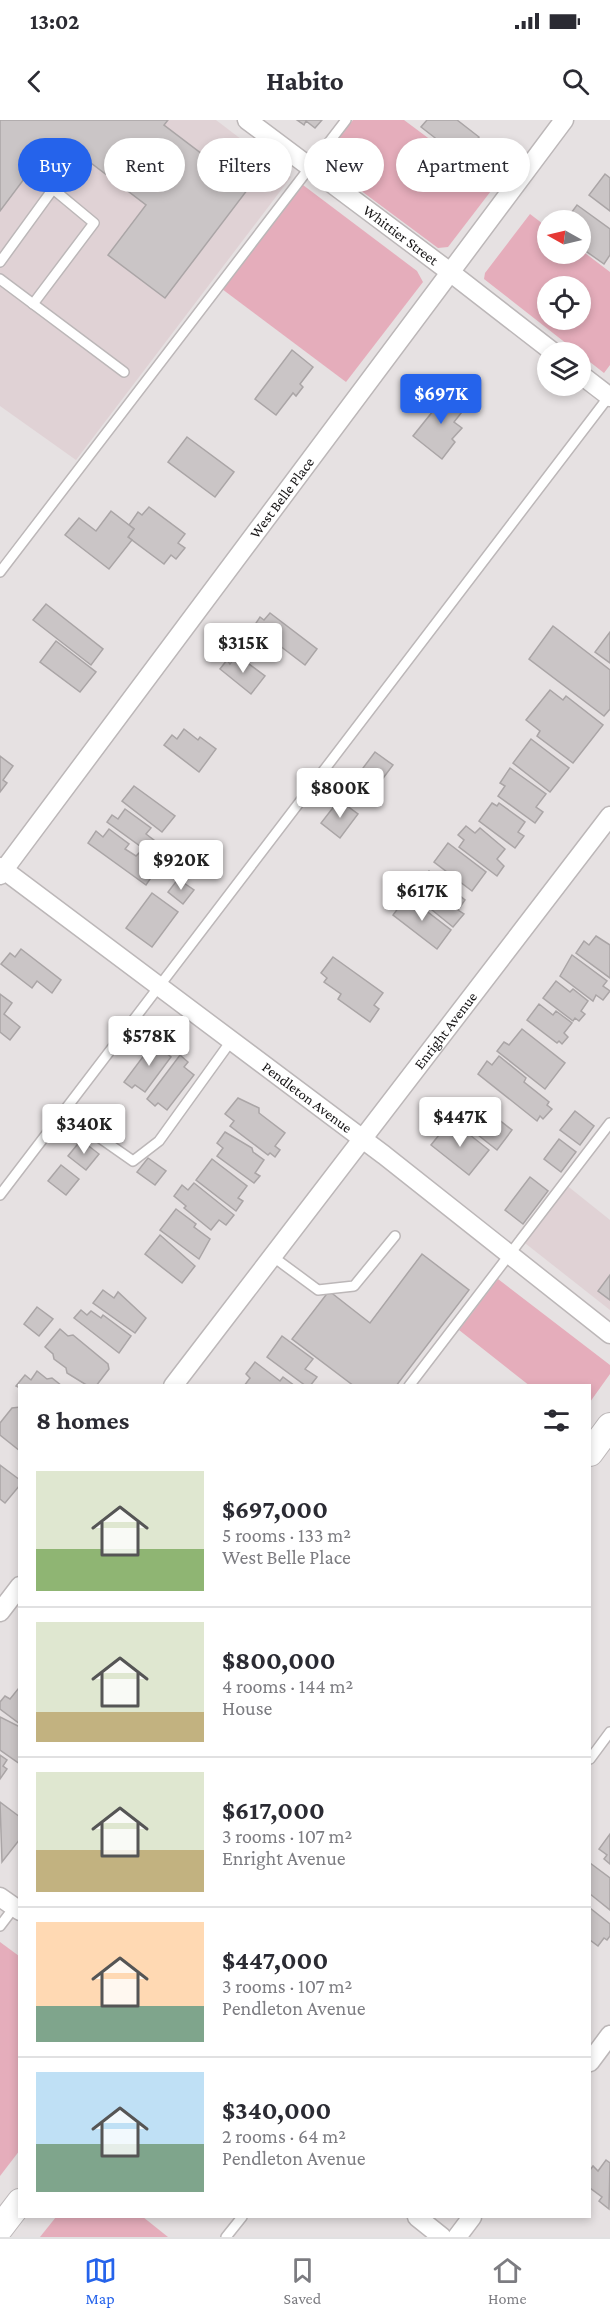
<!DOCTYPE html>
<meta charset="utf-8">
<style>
body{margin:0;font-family:"Crimson Pro",serif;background:#f2f2f3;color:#2b2b33;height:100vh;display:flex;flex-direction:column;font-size:22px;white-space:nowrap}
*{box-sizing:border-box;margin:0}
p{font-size:20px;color:#7c7c81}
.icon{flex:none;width:33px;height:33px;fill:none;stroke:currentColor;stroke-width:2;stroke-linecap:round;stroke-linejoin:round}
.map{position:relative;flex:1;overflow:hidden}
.sheet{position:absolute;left:18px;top:1264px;width:573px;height:834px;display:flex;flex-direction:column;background:#fff;border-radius:0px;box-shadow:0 3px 9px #0003}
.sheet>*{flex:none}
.guide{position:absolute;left:18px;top:18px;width:574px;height:54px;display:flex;gap:12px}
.needle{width:39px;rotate:278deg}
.fabs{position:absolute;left:537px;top:90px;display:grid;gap:12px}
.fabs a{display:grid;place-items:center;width:54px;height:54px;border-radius:50%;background:#fff;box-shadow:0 3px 9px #0003;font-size:30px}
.price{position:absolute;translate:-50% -51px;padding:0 14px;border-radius:6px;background:#fff;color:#222;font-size:20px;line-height:39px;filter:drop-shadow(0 2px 3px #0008)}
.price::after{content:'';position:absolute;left:50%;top:36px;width:18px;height:14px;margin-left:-9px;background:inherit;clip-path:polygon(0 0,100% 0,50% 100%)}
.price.selected{background:#2563eb;color:#fff}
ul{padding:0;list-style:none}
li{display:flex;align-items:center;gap:18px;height:150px;padding:0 18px}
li+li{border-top:2px solid #e1e1e2}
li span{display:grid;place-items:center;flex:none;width:168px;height:120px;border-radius:0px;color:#555}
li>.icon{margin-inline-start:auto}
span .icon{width:72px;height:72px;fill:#fffc;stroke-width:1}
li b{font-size:26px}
h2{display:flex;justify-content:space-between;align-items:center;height:72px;padding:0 18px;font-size:26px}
.pill{padding:0 21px;border-radius:27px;background:#fff;box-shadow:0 3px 9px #0003;font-size:21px;line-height:54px}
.pill.selected{background:#2563eb;color:#fff}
.status{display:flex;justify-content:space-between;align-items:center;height:42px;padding:0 30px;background:#fff;direction:ltr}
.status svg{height:16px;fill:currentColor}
header{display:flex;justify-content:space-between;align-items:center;height:78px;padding:0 18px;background:#fff;font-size:27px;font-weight:700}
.tab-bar{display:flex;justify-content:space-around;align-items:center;height:84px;border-top:2px solid #e1e1e2;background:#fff;font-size:16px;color:#7c7c81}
.tab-bar a{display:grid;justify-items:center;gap:3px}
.tab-bar .selected{color:#2563eb}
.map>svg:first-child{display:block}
.built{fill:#e0d2d5}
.green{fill:#e5adbb;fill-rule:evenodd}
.building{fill:#cac5c6;stroke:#aaa5a6;stroke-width:1.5}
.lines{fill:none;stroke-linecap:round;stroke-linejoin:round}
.service-casing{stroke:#bcb7b8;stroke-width:12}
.minor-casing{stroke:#bcb7b8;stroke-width:21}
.secondary-casing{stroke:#bcb7b8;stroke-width:28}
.service{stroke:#fff;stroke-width:9}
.minor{stroke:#fff;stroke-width:18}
.secondary{stroke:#fff;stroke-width:26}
.labels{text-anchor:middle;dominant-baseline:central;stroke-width:4.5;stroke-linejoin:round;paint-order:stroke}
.street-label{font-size:15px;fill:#171516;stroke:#f3eeef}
</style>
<div class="status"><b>13:02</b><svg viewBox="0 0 49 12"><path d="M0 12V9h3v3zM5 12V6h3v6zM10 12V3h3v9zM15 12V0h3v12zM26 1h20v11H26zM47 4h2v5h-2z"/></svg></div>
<header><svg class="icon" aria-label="back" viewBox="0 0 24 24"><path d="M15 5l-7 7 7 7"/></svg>Habito<svg class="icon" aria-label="search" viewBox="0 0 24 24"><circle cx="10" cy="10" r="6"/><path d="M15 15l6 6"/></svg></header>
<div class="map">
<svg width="610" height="2117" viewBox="0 0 610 2117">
<rect width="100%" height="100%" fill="#e6e1e2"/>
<!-- built -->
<g class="built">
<polygon points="0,0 216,0 291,57 76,340 0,286"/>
<polygon points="560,1060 610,1100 610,1190 516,1116"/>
</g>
<!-- green -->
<g class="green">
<polygon points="353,0 404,0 494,67 448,127 438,128 321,41"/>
<polygon points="303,65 417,151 423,162 346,262 222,169"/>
<path d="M530,94l17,13 1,27h32l1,-4 29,22v93l-6,8 -120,-94 1,-6zM548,166h32v34h-32z"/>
<polygon points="498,1159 610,1245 610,1254 590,1282 590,1266 530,1266 459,1210"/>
<polygon points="0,1822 19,1836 20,2030 0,2056"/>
<polygon points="56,2097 143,2097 168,2117 40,2117"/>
</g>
<!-- building -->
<g class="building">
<polygon points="0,0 168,0 164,5 248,69 165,178 108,135 146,85 62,21 48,40 42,35 0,91"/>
<polygon points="297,0 322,0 315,8 306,1 304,5"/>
<polygon points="427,0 457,0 479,17 470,28 474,32 466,42 421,7"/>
<polygon points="605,54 610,58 610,91 589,75"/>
<polygon points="577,85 610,109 610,135 604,144 580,127 580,100 566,100"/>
<polygon points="292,230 313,247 300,264 303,267 296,276 293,273 276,295 255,279"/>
<polygon points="442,269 465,288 454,302 462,308 452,319 455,322 442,339 413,316 433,291 428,287"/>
<polygon points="187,317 234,352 215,377 168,342"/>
<polygon points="149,387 185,414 178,423 185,428 176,439 171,435 164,444 128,417 134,409 129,405 138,392 142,395"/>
<polygon points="111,391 134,409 128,417 132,420 109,449 65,415 79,398 96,411"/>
<polygon points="46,484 103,529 91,545 33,500"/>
<polygon points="270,493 317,529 305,545 254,506 260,497 264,500"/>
<polygon points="553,506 610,550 610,589 604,596 529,539"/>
<polygon points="610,512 610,543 595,532"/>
<polygon points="56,521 96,552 80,572 40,542"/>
<polygon points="237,535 265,556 251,574 220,549 227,540 230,544"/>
<polygon points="550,570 563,580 566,576 603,605 573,643 537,616 540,611 526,600"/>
<polygon points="184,609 198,620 200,617 216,629 199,652 164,625 172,615 177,619"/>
<polygon points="531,619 569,648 550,672 513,643"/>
<polygon points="375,632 393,645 378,665 360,652"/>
<polygon points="0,636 13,646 3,660 7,663 0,672"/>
<polygon points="510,648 546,674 536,687 543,692 535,703 498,676 505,666 500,663"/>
<polygon points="134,666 175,696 162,712 122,681"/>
<polygon points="339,680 358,694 340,718 321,703"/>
<polygon points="492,683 497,686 499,683 525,702 518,712 524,716 515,728 479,701"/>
<polygon points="125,689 151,708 146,714 159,724 151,734 107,702 112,695 118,699"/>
<polygon points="466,706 475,713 480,708 505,729 497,739 504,746 497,756 459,727 464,720 458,715"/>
<polygon points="109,709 129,724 125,729 136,736 140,732 159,746 146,765 88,723 96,711 103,717"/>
<polygon points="448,723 486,752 472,771 434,742"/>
<polygon points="429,751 465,780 458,790 464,794 453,807 411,773"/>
<polygon points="178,759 194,770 183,784 168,772"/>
<polygon points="152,773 178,792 152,827 126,808"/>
<polygon points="407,776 451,810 437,829 393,795"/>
<polygon points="596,816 610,825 610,858 576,833 584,821 589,825"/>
<polygon points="21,829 61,860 52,873 37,861 32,868 1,844 10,833 15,837"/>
<polygon points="572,835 607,861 603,866 610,871 603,880 596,875 593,881 560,856"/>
<polygon points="333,837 383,873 374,885 379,889 370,902 338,879 341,874 324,862 327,858 321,853"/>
<polygon points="556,861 570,872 573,869 588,881 581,891 585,894 579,901 575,898 573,901 543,878"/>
<polygon points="0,874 12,883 4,894 20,907 10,920 0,912"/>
<polygon points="539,884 553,895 556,891 572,903 564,913 568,917 562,924 559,921 557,923 527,900"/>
<polygon points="522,909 565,943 545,969 497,931 504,922 509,925"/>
<polygon points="157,918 165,924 161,929 171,937 145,972 135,965 132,968 124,962"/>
<polygon points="180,935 188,942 184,947 194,955 167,990 158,983 155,986 147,979"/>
<polygon points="499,936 526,958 524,962 549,982 547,985 552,989 543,999 540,996 537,1001 478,954 487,941 492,945"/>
<polygon points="238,978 259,988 259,993 285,1013 275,1026 280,1030 275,1037 270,1033 268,1035 230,1006 234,1001 225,994"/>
<polygon points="465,981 494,1003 498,999 512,1010 497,1030 454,996"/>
<polygon points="575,991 594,1006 580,1025 560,1010"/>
<polygon points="451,1000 489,1030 469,1055 431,1025"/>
<polygon points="225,1012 252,1028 253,1032 264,1040 255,1053 260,1056 254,1063 217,1036 223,1028 217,1023"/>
<polygon points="559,1019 576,1032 561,1052 544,1039"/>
<polygon points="81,1020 99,1034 86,1050 68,1036"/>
<polygon points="148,1038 166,1051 155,1065 137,1052"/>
<polygon points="212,1039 247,1066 238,1078 243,1081 236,1091 196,1060"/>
<polygon points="61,1045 79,1059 66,1075 48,1061"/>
<polygon points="530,1057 548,1071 523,1104 505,1090"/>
<polygon points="194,1063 234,1095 226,1105 219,1100 211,1110 184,1088 186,1086 174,1076 182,1065 188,1070"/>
<polygon points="176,1089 196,1104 194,1107 210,1119 199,1139 160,1110"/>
<polygon points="160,1115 195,1146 182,1163 145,1134"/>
<polygon points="422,1134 469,1170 396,1266 354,1266 292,1219 329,1171 370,1203"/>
<polygon points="610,1155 610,1180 598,1171"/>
<polygon points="103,1170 114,1178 118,1172 146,1198 135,1213 93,1183"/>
<polygon points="37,1187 53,1199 39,1216 24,1204"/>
<polygon points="81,1190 87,1195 91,1191 101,1198 103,1195 131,1216 119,1233 74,1198"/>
<polygon points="60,1209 68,1216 73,1215 108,1244 109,1249 96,1266 88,1266 67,1253 66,1248 54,1239 53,1234 45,1227"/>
<polygon points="282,1216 313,1239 305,1249 317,1257 310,1266 306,1266 267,1237"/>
<polygon points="255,1242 280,1261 283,1257 295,1266 244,1266 250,1258 246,1254"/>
<polygon points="37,1251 47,1259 52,1258 62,1266 20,1266 20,1268 16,1266 25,1255 31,1260"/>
<polygon points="20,1287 20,1331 0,1315 0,1303 12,1288"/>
<polygon points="0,1345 20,1360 20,1365 5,1383 0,1379"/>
<polygon points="18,1569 20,1571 20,1604 0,1589 0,1582 5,1576 10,1579"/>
<polygon points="0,1597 20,1607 20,1644 0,1630"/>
<polygon points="0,1635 7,1640 3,1646 7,1649 0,1659"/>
<polygon points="0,1682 20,1697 20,1719 2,1742"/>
<polygon points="610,1714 610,1744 604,1739 607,1735 599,1729"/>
<polygon points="590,1743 610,1758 610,1790 590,1774"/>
<polygon points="590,1788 610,1804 610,1816 607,1820 604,1818 598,1826 590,1820"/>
<polygon points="606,2040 610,2043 609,2089 599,2081 602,2077 590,2068 590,2050 593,2046 598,2051"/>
</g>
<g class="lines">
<!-- service casing -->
<g class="service-casing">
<g id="service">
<polyline points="0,142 53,69 94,103 33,184"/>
<polyline points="0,159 124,252"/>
<polyline points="0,452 346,0"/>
<polyline points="63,992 133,1041 159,1021 231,921"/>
<polyline points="0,1075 610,275"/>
<polyline points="272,1136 318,1170 354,1166 395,1116"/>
<polyline points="409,1266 610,1003"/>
<polyline points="590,1639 610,1612"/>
<polyline points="0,1806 16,1785"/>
<polyline points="226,2117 242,2097"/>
</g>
</g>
<!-- minor casing -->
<g class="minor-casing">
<g id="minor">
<path id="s1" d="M247,0l203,152 103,80"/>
<polyline points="580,254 610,277"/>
<path id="s2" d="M0,747l384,288 226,179"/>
<path id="s3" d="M0,755l564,-755"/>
<path id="s4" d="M173,1266l437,-570"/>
<polyline points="0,1492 20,1466"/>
<polyline points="0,1777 20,1791"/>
<polyline points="590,1942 610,1915"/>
<polyline points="417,2097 442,2117"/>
<polyline points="457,2117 472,2097"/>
</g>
</g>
<!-- secondary casing -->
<g class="secondary-casing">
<g id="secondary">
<polyline points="590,1333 610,1306"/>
<polyline points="0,2108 20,2082"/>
</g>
</g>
<!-- service -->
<use href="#service" class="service"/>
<!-- minor -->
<use href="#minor" class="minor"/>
<!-- secondary -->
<use href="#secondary" class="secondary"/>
</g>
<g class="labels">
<!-- street labels -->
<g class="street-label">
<text stroke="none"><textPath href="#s1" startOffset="192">Whittier Street</textPath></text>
<text stroke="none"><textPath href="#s3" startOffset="471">West Belle Place</textPath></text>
<text stroke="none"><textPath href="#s4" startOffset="448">Enright Avenue</textPath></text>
<text stroke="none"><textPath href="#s2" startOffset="384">Pendleton Avenue</textPath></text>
</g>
</g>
</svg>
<div class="fabs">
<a><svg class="needle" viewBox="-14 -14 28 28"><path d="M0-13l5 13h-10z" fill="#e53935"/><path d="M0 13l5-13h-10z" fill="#7c7c81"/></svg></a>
<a><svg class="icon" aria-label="locate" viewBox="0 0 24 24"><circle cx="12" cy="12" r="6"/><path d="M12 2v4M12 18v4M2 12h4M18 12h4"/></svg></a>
<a><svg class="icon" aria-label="layers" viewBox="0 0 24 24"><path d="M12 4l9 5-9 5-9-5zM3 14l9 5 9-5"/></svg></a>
</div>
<b class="price selected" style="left:441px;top:305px">$697K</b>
<b class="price" style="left:243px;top:554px">$315K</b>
<b class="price" style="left:340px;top:699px">$800K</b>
<b class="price" style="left:181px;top:771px">$920K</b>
<b class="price" style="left:422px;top:802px">$617K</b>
<b class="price" style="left:149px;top:947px">$578K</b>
<b class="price" style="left:460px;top:1028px">$447K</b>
<b class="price" style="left:84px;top:1035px">$340K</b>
<div class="guide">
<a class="pill selected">Buy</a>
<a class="pill">Rent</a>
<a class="pill">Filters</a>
<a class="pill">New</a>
<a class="pill">Apartment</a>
</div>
<section class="sheet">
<h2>8 homes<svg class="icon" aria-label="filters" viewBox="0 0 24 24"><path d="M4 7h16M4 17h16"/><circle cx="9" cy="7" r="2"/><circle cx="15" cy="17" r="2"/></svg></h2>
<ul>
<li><span style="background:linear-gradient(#dfe7d0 65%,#8fb573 0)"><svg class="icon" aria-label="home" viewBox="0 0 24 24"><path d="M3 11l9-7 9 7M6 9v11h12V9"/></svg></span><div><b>$697,000</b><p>5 rooms · 133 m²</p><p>West Belle Place</p></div></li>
<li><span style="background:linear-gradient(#dfe7d0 75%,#c2b280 0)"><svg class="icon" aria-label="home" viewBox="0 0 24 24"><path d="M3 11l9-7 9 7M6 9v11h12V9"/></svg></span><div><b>$800,000</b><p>4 rooms · 144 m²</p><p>House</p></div></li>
<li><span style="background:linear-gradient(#dfe7d0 65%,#c2b280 0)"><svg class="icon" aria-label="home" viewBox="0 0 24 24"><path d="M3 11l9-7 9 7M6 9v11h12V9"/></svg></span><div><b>$617,000</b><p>3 rooms · 107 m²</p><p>Enright Avenue</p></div></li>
<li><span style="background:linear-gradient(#ffd9b3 70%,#7fa58c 0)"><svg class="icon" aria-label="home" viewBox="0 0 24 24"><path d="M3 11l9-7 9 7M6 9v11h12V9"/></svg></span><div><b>$447,000</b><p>3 rooms · 107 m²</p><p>Pendleton Avenue</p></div></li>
<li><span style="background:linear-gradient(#bfe0f5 60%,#7fa58c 0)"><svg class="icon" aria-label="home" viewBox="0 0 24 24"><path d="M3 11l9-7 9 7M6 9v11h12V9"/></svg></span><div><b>$340,000</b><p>2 rooms · 64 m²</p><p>Pendleton Avenue</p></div></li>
</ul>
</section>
</div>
<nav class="tab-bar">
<a class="selected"><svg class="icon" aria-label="map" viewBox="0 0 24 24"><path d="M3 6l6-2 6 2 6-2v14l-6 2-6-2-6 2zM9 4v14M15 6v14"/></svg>Map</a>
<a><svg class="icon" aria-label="saved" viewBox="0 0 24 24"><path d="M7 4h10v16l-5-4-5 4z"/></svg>Saved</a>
<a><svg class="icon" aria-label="home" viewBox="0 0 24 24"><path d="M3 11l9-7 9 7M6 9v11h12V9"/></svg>Home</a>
</nav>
